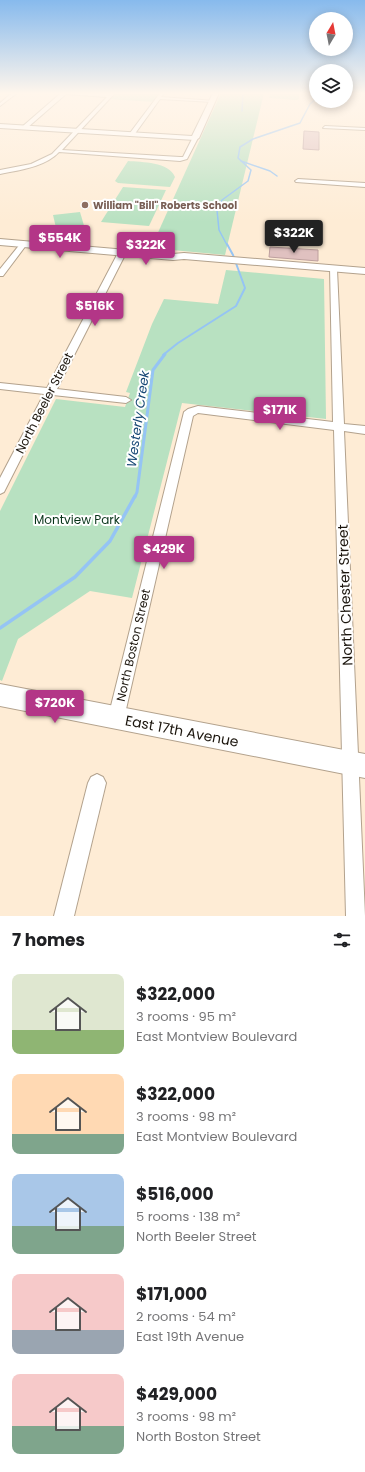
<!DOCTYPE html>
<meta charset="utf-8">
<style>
body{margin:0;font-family:Poppins,sans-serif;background:#f6f6f6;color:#202124;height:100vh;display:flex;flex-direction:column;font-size:15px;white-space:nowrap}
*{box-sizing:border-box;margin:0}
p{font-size:13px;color:#757577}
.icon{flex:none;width:22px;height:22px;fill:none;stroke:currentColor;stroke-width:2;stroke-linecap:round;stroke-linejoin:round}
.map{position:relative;height:916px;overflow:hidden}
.panel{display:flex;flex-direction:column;background:#fff;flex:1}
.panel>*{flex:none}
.needle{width:26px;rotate:10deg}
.fabs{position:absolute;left:309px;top:12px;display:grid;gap:8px}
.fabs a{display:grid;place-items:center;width:44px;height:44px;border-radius:50%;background:#fff;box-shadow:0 2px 10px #0003;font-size:20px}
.price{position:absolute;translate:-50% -34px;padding:0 9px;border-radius:4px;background:#b33687;color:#fff;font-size:13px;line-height:26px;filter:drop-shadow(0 1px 2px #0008)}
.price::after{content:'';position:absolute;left:50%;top:24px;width:12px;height:9px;margin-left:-6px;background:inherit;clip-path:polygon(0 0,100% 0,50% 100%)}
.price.current{background:#222;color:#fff}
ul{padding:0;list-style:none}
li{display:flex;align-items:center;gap:12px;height:100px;padding:0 12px}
li span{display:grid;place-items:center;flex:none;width:112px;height:80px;border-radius:8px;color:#555}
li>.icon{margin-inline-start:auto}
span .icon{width:48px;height:48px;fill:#fffc;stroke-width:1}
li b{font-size:17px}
h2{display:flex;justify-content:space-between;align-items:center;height:48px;padding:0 12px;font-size:17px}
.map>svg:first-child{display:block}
.green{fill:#b8e1c1}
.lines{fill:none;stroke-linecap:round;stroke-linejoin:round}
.stream-far3{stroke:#95c4f4;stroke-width:1.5}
.stream-far2{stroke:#95c4f4;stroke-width:2}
.stream-far1{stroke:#95c4f4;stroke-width:3}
.stream{stroke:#95c4f4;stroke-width:3.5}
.building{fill:#e0c1c0;stroke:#bea09f}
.street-casing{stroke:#b3a28d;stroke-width:2}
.secondary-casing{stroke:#b3a28d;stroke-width:2}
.street{fill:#fff;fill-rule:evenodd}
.secondary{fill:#fff;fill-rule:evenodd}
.education-dot{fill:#8d6e63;stroke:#fff;stroke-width:1.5}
.labels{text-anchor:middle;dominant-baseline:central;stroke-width:4;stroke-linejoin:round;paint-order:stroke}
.far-education-label{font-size:10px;font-weight:bold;fill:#785e54;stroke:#fff;text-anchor:start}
.street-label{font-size:12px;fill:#1b150d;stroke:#fff}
.park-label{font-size:12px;fill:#083419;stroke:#fff}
.water-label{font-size:13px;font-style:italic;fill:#174875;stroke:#fff}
.near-street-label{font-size:14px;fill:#1b150d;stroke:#fff}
</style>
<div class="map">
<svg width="365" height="916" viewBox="0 0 365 916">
<rect width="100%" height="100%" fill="#feecd5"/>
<!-- green -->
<g class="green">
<polygon points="113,93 162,93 156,102 108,99"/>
<polygon points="221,93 264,93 225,255 151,248"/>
<polygon points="271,93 299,93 299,99 296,100 271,98 269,98"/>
<path d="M128,161c14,1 41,1 47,16l-5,10 -52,-4 -3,-2z"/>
<polygon points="123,187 166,190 149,226 101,222"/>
<polygon points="80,212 85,229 57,232 53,215"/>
<polygon points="226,270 324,279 326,419 182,403 132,598 90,591 18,639 2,681 0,680 0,511 56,399 125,407 130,393 126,392 152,324 164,299 218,304"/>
</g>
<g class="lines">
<!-- stream-far3 -->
<g class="stream-far3">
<polyline points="242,111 243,93"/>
<polyline points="241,161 270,171 277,176"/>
<polyline points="227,245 219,230 217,210 222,200 248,181 251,170 238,158 240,147 253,139 300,123 310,104 316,99"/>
</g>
<!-- stream-far2 -->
<polyline class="stream-far2" points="163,355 178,343 236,306 245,288 233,255 227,244"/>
<!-- stream-far1 -->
<polyline class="stream-far1" points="135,497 137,492 153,370 165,354"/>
<!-- stream -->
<polyline class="stream" points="0,628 75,577 110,541 135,496"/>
</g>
<!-- building -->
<g class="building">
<polygon points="304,131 319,132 319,150 303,149"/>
<polygon points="270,247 318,250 318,261 269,257"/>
</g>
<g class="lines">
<!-- street casing -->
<g class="street-casing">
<g id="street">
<polygon points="12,93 17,93 0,106 0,103"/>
<path d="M61,93h54l-53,57 118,7h3l10,-20 5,1 -11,21 -7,2 -121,-9c-14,15 -40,18 -59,22v-4l31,-6 21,-10 55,-57 -41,-3 -39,34h-4v-2z"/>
<polygon points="160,93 164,93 161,97 215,101 213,102 160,99 134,135 130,135 130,133"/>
<polygon points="325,126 365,128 365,130 323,128"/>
<polygon points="298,179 365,183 365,187 296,182 295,181"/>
<polygon points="23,242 27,244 3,276 0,276 0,269 21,243"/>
<polygon points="119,251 122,251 126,253 57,389 126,397 131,400 126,403 53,395 4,492 0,494 0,478 44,394 0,389 0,383 47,388"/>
<polygon points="330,267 336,267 337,269 344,424 365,426 365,434 344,431 365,916 346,916 334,430 198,413 193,416 124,718 122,724 116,726 110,724 108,718 184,412 188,409 198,406 333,422"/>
<polygon points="97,774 103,777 106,783 74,916 54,916 88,783 91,777"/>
</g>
</g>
<!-- secondary casing -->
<g class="secondary-casing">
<g id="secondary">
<polygon points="213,93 219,93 199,138 195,140 0,128 0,124 192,136"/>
<polygon points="0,239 173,254 184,253 365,268 365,274 184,259 173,260 0,245"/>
<polygon points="0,684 365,754 365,778 0,706"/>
</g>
</g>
<!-- street -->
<use href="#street" class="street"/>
<!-- secondary -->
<use href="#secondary" class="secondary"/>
</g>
<!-- sky -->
<linearGradient id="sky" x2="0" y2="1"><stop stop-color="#87baed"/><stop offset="0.42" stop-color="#fff6ec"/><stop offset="1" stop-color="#fff6ec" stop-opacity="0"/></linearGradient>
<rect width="365" height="222" fill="url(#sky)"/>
<!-- markers -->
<circle class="education-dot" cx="85" cy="205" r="4"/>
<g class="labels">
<!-- far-education labels -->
<g class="far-education-label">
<text x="93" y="205">William "Bill" Roberts School</text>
</g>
<!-- street labels -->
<g class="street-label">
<text transform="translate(44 403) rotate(-63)">North Beeler Street</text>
<text transform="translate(133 645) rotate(-77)">North Boston Street</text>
</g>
<!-- park labels -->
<g class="park-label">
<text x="77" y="519">Montview Park</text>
</g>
<!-- water labels -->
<g class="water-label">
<text transform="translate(138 419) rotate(-82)">Westerly Creek</text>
</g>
<!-- near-street labels -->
<g class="near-street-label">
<text transform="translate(345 595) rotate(-92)">North Chester Street</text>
<text transform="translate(182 731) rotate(11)">East 17th Avenue</text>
</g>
</g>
</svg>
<div class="fabs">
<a><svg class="needle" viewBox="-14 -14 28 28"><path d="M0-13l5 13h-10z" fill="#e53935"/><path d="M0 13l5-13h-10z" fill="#757577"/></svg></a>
<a><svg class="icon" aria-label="layers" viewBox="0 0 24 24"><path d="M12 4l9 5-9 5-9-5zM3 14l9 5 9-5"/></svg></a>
</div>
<b class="price current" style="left:294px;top:254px">$322K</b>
<b class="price" style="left:60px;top:259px">$554K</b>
<b class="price" style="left:146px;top:266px">$322K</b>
<b class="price" style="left:95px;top:327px">$516K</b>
<b class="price" style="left:280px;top:431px">$171K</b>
<b class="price" style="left:164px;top:570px">$429K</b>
<b class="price" style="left:55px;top:724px">$720K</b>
</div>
<section class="panel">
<h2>7 homes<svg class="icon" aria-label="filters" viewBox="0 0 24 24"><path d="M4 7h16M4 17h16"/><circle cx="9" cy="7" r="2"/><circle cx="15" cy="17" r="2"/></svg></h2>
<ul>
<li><span style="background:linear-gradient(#dfe7d0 70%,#8fb573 0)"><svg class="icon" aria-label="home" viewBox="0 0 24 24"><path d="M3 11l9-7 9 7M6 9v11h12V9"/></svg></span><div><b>$322,000</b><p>3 rooms · 95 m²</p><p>East Montview Boulevard</p></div></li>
<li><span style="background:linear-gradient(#ffd9b3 75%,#7fa58c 0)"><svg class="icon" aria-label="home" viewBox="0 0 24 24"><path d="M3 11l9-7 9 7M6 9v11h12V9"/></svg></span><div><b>$322,000</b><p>3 rooms · 98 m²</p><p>East Montview Boulevard</p></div></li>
<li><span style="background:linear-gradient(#a9c7e8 65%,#7fa58c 0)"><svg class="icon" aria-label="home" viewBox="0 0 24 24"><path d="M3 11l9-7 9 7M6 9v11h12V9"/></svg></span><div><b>$516,000</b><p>5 rooms · 138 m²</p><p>North Beeler Street</p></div></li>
<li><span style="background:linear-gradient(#f6c9c9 70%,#9aa5b1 0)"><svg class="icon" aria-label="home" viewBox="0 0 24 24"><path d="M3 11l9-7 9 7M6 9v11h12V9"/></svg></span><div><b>$171,000</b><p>2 rooms · 54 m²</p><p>East 19th Avenue</p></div></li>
<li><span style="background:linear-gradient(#f6c9c9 65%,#7fa58c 0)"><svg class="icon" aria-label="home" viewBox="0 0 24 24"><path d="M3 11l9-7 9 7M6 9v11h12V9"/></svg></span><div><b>$429,000</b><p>3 rooms · 98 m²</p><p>North Boston Street</p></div></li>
</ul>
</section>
